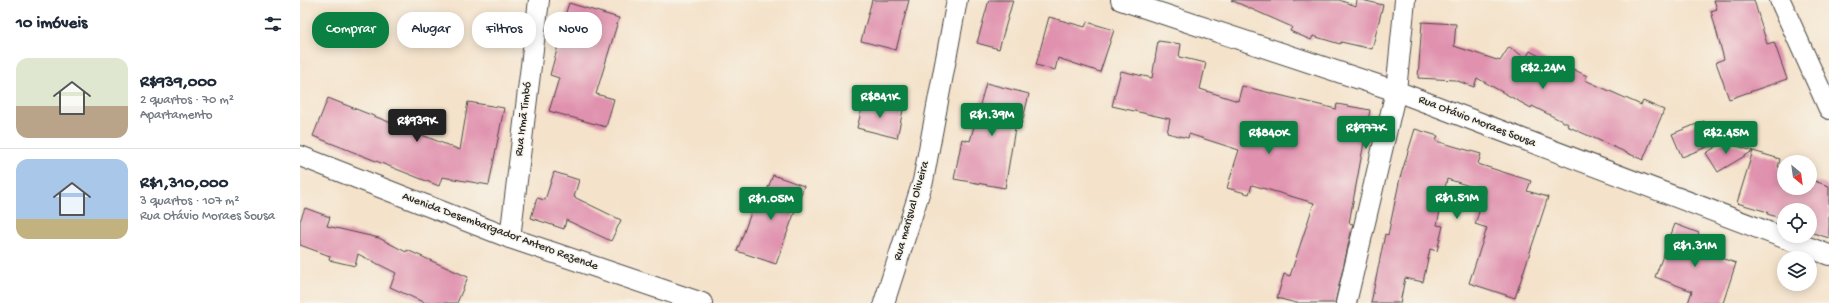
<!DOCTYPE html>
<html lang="pt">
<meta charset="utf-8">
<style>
body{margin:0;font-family:"Gochi Hand",sans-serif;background:#f2f2f3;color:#1f2937;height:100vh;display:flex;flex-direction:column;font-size:15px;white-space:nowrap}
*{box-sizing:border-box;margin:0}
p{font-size:13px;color:#747a83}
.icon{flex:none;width:22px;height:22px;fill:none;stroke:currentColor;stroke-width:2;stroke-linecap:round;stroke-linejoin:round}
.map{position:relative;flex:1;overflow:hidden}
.sheet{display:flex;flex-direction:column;background:#fff;width:300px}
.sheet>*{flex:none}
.top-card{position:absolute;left:12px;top:12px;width:380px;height:36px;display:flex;gap:8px}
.needle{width:26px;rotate:151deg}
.controls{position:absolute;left:1477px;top:155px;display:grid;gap:8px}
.controls a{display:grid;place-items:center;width:40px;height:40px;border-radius:50%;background:#fff;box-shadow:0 2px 10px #0003;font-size:20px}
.price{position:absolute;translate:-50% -34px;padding:0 9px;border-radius:4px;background:#0b8043;color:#fff;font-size:13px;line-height:26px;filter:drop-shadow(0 1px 2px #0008)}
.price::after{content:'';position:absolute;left:50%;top:24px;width:12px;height:9px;margin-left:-6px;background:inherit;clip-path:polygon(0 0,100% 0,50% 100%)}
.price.selected{background:#222;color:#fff}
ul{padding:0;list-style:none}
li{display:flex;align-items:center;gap:12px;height:100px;padding:0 16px}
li+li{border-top:1px solid #e0e1e3}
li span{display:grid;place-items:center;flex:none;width:112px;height:80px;border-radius:12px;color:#555}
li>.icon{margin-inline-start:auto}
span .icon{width:48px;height:48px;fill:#fffc;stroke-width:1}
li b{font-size:17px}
h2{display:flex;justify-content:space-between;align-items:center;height:48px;padding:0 16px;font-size:17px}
.chip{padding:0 14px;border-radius:16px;background:#fff;box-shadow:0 2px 10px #0003;font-size:14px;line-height:36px}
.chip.selected{background:#0b8043;color:#fff}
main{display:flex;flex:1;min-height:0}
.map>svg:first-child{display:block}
.building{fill:#e091ae}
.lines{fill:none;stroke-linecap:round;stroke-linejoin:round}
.street-casing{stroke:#494643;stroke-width:22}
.street{stroke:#fff;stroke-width:20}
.labels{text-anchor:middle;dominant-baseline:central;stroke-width:3;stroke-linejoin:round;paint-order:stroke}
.street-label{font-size:12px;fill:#2b2b2b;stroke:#f7f3e8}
</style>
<main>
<section class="sheet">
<h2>10 imóveis<svg class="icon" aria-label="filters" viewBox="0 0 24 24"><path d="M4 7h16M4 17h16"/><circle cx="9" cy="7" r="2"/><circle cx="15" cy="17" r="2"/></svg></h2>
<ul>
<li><span style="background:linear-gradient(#dfe7d0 60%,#b9a48a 0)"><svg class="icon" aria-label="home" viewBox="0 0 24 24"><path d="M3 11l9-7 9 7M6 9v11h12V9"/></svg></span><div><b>R$939,000</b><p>2 quartos · 70 m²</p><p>Apartamento</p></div></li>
<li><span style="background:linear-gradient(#a9c7e8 75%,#c2b280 0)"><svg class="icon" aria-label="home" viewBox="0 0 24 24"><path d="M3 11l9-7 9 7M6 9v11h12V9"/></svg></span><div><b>R$1,310,000</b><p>3 quartos · 107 m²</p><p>Rua Otávio Moraes Sousa</p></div></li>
</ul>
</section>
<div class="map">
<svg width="1529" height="303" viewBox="0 0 1529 303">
<rect width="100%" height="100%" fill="#f7f3e8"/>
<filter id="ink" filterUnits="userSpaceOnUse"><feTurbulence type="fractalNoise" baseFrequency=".025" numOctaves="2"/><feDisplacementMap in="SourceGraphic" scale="8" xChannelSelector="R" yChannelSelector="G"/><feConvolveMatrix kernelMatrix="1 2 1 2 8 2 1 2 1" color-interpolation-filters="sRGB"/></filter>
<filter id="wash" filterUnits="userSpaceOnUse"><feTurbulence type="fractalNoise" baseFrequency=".012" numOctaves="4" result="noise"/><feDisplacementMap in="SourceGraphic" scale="16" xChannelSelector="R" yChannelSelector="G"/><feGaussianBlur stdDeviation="0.9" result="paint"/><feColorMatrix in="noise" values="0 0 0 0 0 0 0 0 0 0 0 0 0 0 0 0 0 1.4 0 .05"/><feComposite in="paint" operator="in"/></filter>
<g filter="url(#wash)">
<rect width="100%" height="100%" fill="#f4e2ca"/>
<g id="blocks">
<!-- building -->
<g class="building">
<polygon points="572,0 609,0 596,50 561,41"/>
<polygon points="689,0 713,0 699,49 677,43"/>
<polygon points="931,0 1039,0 1056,6 1057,0 1062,0 1083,5 1072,49 1041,42 1040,44 1013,36 1011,40 990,31 992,27"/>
<polygon points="1414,0 1454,0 1467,44 1474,42 1487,79 1429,99 1416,62 1424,59 1411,11 1417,9"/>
<polygon points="269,3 319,18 296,94 314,99 306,127 249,111 259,78 250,75 258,46 255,45"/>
<polygon points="749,17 785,27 787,22 814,30 800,72 758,58 755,70 736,65"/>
<polygon points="1122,22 1156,24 1154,46 1200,61 1209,47 1226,58 1230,51 1261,68 1263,64 1287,76 1285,80 1341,105 1343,101 1364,110 1343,160 1267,126 1268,124 1232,106 1231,108 1177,78 1174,87 1155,80 1118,78"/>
<polygon points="858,41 881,44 879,57 906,63 900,89 938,101 942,86 1036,109 1037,104 1070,110 1049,223 1053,224 1035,303 996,303 977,298 984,274 990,276 1014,203 952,185 949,194 927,188 939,150 889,134 888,138 867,133 870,119 812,106 821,71 852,78"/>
<polygon points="686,83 729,94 722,123 716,122 705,188 654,179 662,139 670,141"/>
<polygon points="28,98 160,150 168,102 204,108 189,185 142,177 139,186 13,136"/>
<polygon points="564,100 603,110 597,138 557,128"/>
<polygon points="1404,121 1414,144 1382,157 1372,134"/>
<polygon points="1115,129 1138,136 1136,141 1181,154 1178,164 1231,181 1227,191 1248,197 1215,298 1169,283 1187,228 1175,224 1186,191 1147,179 1137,225 1143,226 1137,251 1130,249 1123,282 1105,278 1100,303 1071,303 1085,234 1088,235 1100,178"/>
<polygon points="1424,142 1453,151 1418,172 1406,153"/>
<polygon points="1453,151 1480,159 1478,167 1484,168 1484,188 1510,188 1510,176 1512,177 1511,180 1529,186 1529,238 1510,232 1510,210 1484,210 1484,219 1467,214 1468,212 1437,203"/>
<polygon points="254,172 279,180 274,197 321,220 311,241 266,220 264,229 231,218 237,198 245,200"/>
<polygon points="473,175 504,186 476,264 437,251 456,199 463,201"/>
<polygon points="5,208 30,217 27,226 79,238 106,252 107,250 168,277 157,303 125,303 90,287 96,273 58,254 55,266 29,260 30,256 0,245 0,221"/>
<polygon points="1375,224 1399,233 1393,249 1436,263 1423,303 1388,303 1392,291 1355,277"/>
</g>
</g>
</g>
<g filter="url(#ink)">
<use href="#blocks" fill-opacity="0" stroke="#494643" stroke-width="1"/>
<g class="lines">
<!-- street casing -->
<g class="street-casing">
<g id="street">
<polyline points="821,0 1096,91 1529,255"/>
<polyline points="1480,0 1529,109"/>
<polyline points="0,156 210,238 402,303"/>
<polyline points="210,238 239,0"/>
<polyline points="584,303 623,181 657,0"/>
<polyline points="1046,303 1096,91 1105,0"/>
</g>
</g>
<!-- street -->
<use href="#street" class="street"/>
</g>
</g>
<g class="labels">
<!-- street labels -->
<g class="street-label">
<text transform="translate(224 119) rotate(-83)">Rua Irmã Timbó</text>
<text transform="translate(1177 122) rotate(21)">Rua Otávio Moraes Sousa</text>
<text transform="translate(612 211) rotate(-74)">Rua marisval Oliveira</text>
<text transform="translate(200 232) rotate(20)">Avenida Desembargador Antero Rezende</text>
</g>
</g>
</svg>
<div class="controls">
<a><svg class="needle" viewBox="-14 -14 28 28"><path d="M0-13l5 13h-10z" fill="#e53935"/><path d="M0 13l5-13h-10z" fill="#747a83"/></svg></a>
<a><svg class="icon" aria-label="locate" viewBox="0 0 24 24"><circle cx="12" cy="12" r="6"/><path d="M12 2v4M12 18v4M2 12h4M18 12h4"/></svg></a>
<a><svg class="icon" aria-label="layers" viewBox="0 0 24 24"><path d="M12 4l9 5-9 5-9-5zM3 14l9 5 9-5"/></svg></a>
</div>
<b class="price" style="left:1243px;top:90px">R$2.24M</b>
<b class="price" style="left:580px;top:119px">R$841K</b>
<b class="price" style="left:692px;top:137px">R$1.39M</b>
<b class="price selected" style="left:117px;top:143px">R$939K</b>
<b class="price" style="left:1066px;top:150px">R$977K</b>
<b class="price" style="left:969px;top:155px">R$840K</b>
<b class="price" style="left:1426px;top:155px">R$2.45M</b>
<b class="price" style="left:1157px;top:220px">R$1.51M</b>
<b class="price" style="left:471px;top:221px">R$1.05M</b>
<b class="price" style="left:1395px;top:268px">R$1.31M</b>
<div class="top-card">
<a class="chip selected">Comprar</a>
<a class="chip">Alugar</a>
<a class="chip">Filtros</a>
<a class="chip">Novo</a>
</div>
</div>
</main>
